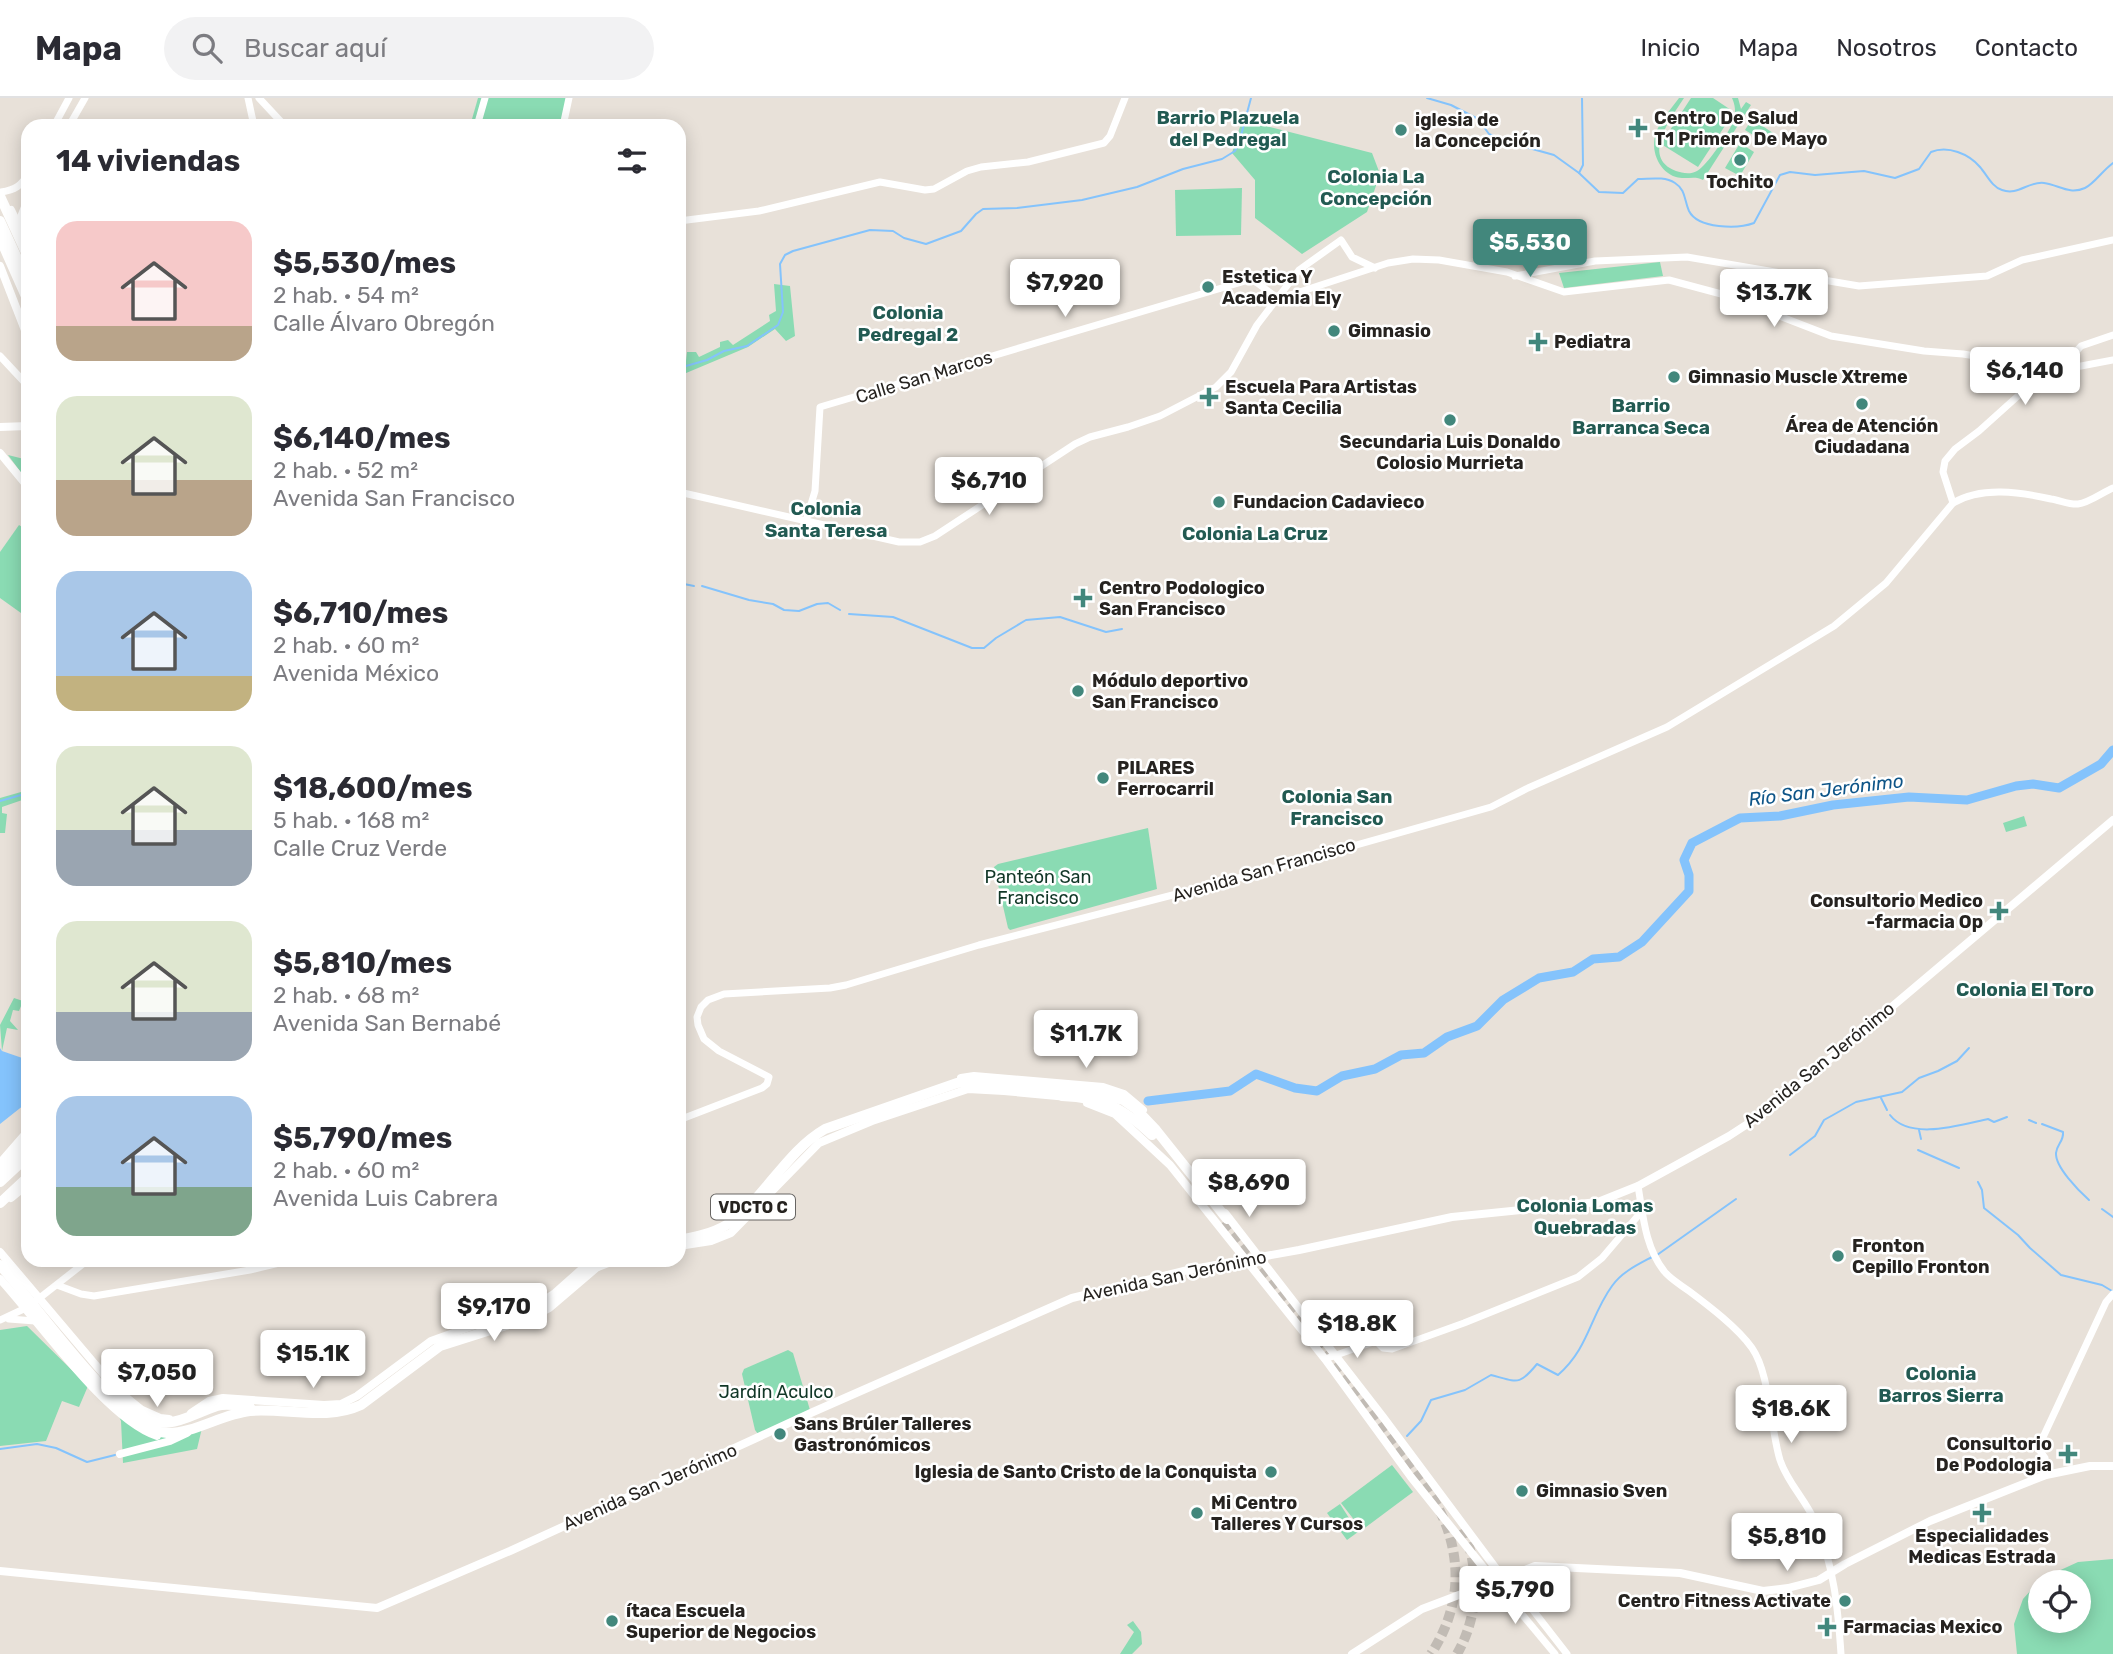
<!DOCTYPE html>
<html lang="es">
<meta charset="utf-8">
<style>
body{margin:0;font-family:Rubik,sans-serif;background:#f2f2f3;color:#2b2b33;height:100vh;display:flex;flex-direction:column;font-size:26px;white-space:nowrap}
*{box-sizing:border-box;margin:0}
p{font-size:23px;color:#7c7c81}
.icon{flex:none;width:38px;height:38px;fill:none;stroke:currentColor;stroke-width:2;stroke-linecap:round;stroke-linejoin:round}
.map{position:relative;flex:1;overflow:hidden}
.sheet{position:absolute;left:21px;top:21px;width:665px;height:1148px;display:flex;flex-direction:column;background:#fff;border-radius:21px;box-shadow:0 4px 18px #0003}
.sheet>*{flex:none}
.controls{position:absolute;left:2028px;top:1472px;display:grid;gap:14px}
.controls a{display:grid;place-items:center;width:63px;height:63px;border-radius:50%;background:#fff;box-shadow:0 4px 18px #0003;font-size:35px}
.price{position:absolute;translate:-50% -60px;padding:0 16px;border-radius:7px;background:#fff;color:#222;font-size:23px;line-height:46px;filter:drop-shadow(0 2px 4px #0008)}
.price::after{content:'';position:absolute;left:50%;top:42px;width:21px;height:16px;margin-left:-10px;background:inherit;clip-path:polygon(0 0,100% 0,50% 100%)}
.price.current{background:#42877c;color:#fff}
ul{padding:0;list-style:none}
li{display:flex;align-items:center;gap:21px;height:175px;padding:0 35px}
li span{display:grid;place-items:center;flex:none;width:196px;height:140px;border-radius:21px;color:#555}
li>.icon{margin-inline-start:auto}
span .icon{width:84px;height:84px;fill:#fffc;stroke-width:1}
li b{font-size:30px}
h2{display:flex;justify-content:space-between;align-items:center;height:84px;padding:0 35px;font-size:30px}
header{display:flex;align-items:center;gap:42px;box-sizing:border-box;height:98px;padding:0 35px;background:#fff;border-bottom:2px solid #e1e1e2}
header strong{font-size:33px}
nav{display:flex;gap:38px;margin-inline-start:auto;font-size:24px}
.search{width:490px;height:63px;background:#f2f2f3;display:flex;align-items:center;gap:18px;box-sizing:border-box;padding:0 24px;border-radius:38px;color:#7c7c81;font-size:26px}
.map>svg:first-child{display:block}
.green{fill:#8adbb3;fill-rule:evenodd}
.water{fill:#84c3fc}
.lines{fill:none;stroke-linecap:round;stroke-linejoin:round}
.stream{stroke:#84c3fc;stroke-width:2}
.river{stroke:#84c3fc;stroke-width:9}
.motorway-tunnel{stroke:#c1bbb4;stroke-width:10;stroke-dasharray:10 5;stroke-linecap:butt}
.tertiary{stroke:#fff;stroke-width:7}
.secondary{stroke:#fff;stroke-width:8}
.motorway{stroke:#fff;stroke-width:10}
.poi-dot{fill:#42877c;stroke:#fff;stroke-width:2.5}
.labels{text-anchor:middle;dominant-baseline:central;stroke-width:5;stroke-linejoin:round;paint-order:stroke}
.shield{fill:#fff;stroke:#676563;stroke-width:2}
.shield-label{font-size:16px;font-weight:bold;fill:#262320}
.poi-label{font-size:18px;font-weight:bold;fill:#262320;stroke:#fff;text-anchor:start}
.street-label{font-size:18px;fill:#262320;stroke:#fff}
.park-label{font-size:18px;fill:#113727;stroke:#fff}
.neighbourhood-label{font-size:19px;font-weight:bold;fill:#225a52;stroke:#fff}
.water-label{font-size:19px;font-style:italic;fill:#0e5588;stroke:#fff}
</style>
<header>
<strong>Mapa</strong>
<div class="search"><svg class="icon" aria-label="search" viewBox="0 0 24 24"><circle cx="10" cy="10" r="6"/><path d="M15 15l6 6"/></svg>Buscar aquí</div>
<nav><a>Inicio</a><a>Mapa</a><a>Nosotros</a><a>Contacto</a></nav>
</header>
<div class="map">
<svg width="2113" height="1556" viewBox="0 0 2113 1556">
<rect width="100%" height="100%" fill="#e8e1d9"/>
<!-- green -->
<g class="green">
<polygon points="478,0 567,0 562,28 470,28"/>
<path d="M1679,0h5c-12,19 -44,59 -8,73 6,2 14,4 21,0 10,-5 34,-41 37,-52 2,-8 1,-14 -2,-21h6l3,11 5,-7 5,3 -48,75c-8,-5 -17,0 -27,-3 -16,-5 -25,-24 -21,-41 3,-13 16,-27 24,-38z"/>
<polygon points="1691,0 1713,0 1734,14 1698,69 1661,46"/>
<polygon points="1752,21 1773,35 1766,45 1745,32"/>
<polygon points="1242,22 1372,55 1380,76 1367,114 1302,156 1255,120 1255,82 1232,55"/>
<polygon points="1740,45 1754,54 1740,78 1725,70"/>
<polygon points="1242,90 1241,137 1176,138 1175,92"/>
<polygon points="1660,164 1663,178 1564,190 1559,175"/>
<polygon points="774,186 790,188 795,238 786,243 775,231 748,249 679,278 679,267 686,263 687,254 696,254 699,259 720,249 720,244 728,242 733,247 770,223 769,217 776,213"/>
<polygon points="8,357 28,362 28,384"/>
<polygon points="19,427 28,433 28,520 0,500 0,454"/>
<polygon points="28,692 28,700 2,709 2,715 7,716 5,735 0,735 0,700"/>
<polygon points="2024,718 2027,728 2006,734 2003,725"/>
<polygon points="1148,730 1157,791 1010,832 1008,830 994,769 998,766"/>
<polygon points="14,900 23,903 19,913 13,912 10,923 18,932 7,930 2,953 0,927"/>
<polygon points="27,1228 88,1288 79,1309 62,1303 46,1343 0,1348 0,1232"/>
<polygon points="788,1252 793,1255 810,1312 758,1336 755,1332 742,1276 744,1271"/>
<polygon points="117,1314 161,1336 202,1330 197,1351 123,1365 121,1323"/>
<polygon points="1392,1367 1413,1394 1362,1432 1341,1405"/>
<polygon points="1340,1406 1358,1434 1347,1442 1327,1415"/>
<path d="M2113,1461v95h-96l-3,-30 9,-25 18,-20 37,-17zM2040,1484h39v38h-39z"/>
<polygon points="1133,1523 1141,1534 1142,1546 1132,1556 1120,1556 1134,1534 1127,1527"/>
</g>
<!-- water -->
<polygon class="water" points="0,950 2,953 28,962 28,1007 24,1007 0,1026"/>
<g class="lines">
<!-- stream -->
<g class="stream">
<path d="M1427,0l24,7 27,14 11,15 15,7 50,14 25,18 20,19 24,1 15,-14c12,0 26,-3 37,4 11,7 9,17 14,28 9,18 49,18 65,12l26,-48 10,-3 25,3 49,-4 31,7 24,-9 12,-17c17,-7 38,2 49,15 7,8 12,20 22,23 16,6 26,-9 42,-7 15,2 25,12 41,5 9,-4 18,-18 28,-25"/>
<polyline points="1579,75 1583,67 1582,0"/>
<polyline points="679,270 707,262 724,253 747,248 778,227 783,214 780,166 785,157 793,153 870,132 893,133 904,140 926,146 961,133 976,116 983,111 1017,110 1082,102 1137,89 1183,71 1222,61 1235,53 1239,45 1251,0"/>
<polyline points="679,485 694,488"/>
<polyline points="702,488 749,502 773,506 784,512 799,513 817,506 828,505 840,512"/>
<polyline points="849,516 893,519 972,550 984,550 996,540 1026,522 1060,519 1106,534 1122,531"/>
<polyline points="0,703 28,695"/>
<polyline points="1881,1000 1887,1012"/>
<path d="M1890,1017c20,26 70,10 98,4l6,3 13,-5"/>
<polyline points="2029,1022 2036,1025"/>
<path d="M2042,1026l21,8c1,9 -6,12 -7,21 -1,14 23,38 33,47"/>
<polyline points="1919,1032 1921,1041"/>
<polyline points="1918,1052 1959,1070"/>
<polyline points="1790,1057 1815,1038 1824,1022 1833,1017 1856,1004 1902,994 1919,980 1938,973 1957,963 1969,950"/>
<polyline points="1978,1084 1982,1092 1984,1110 2018,1137 2030,1150 2061,1177 2102,1187 2112,1193"/>
<polyline points="2102,1111 2113,1119"/>
<polyline points="1657,1157 1736,1101"/>
<path d="M1407,1338l14,-15 10,-21 34,-10 26,-15c27,7 28,11 46,-11l21,11c31,-27 32,-59 54,-89 10,-14 25,-21 40,-29"/>
<polyline points="0,1351 37,1346 56,1350 87,1364 115,1357"/>
</g>
<!-- river -->
<polyline class="river" points="1148,1003 1230,993 1256,976 1295,990 1317,993 1342,978 1375,971 1401,957 1424,955 1447,939 1477,928 1503,902 1539,880 1573,874 1593,861 1619,859 1642,844 1689,793 1689,777 1684,762 1692,745 1740,720 1780,718 1833,707 1909,699 1967,702 2016,688 2033,686 2059,690 2101,666 2113,652"/>
<!-- motorway-tunnel -->
<g class="motorway-tunnel">
<path d="M1222,1125c58,72 117,143 171,219 22,30 47,59 57,95 12,43 4,81 -19,117"/>
<path d="M1457,1556c23,-40 23,-88 4,-130"/>
</g>
<!-- tertiary -->
<g class="tertiary">
<polyline points="248,0 254,28"/>
<polyline points="259,0 285,28"/>
<polyline points="54,28 69,0"/>
<polyline points="69,28 85,0"/>
<polyline points="477,28 485,0"/>
<polyline points="563,28 569,0"/>
<path d="M1,94c14,-2 20,-6 27,-18"/>
<polyline points="679,123 759,113 880,84 925,92 934,91 967,73 981,69 1028,64 1104,45 1110,38 1125,0"/>
<polyline points="18,125 28,100"/>
<polyline points="1515,178 1595,163 1687,159 1859,188 1987,178 2022,162 2113,142"/>
<polyline points="1275,202 1388,165 1413,161 1439,162 1507,174 1564,194 1669,182 1725,197 1831,238 1924,253 1963,256 2060,272 2113,262"/>
<polyline points="0,258 28,288"/>
<polyline points="679,394 899,444 920,444 935,438 1075,346 1090,339 1128,329 1160,318 1216,289 1231,274 1257,227 1299,172 1341,142 1352,159 1375,170"/>
<polyline points="1953,405 1943,374 1945,363 1955,351 1979,333 2029,288 2060,272 2081,248 2113,237"/>
<polyline points="806,423 815,393 820,309 1252,181 1272,196 1275,202"/>
<path d="M679,1022l83,-32 5,-4 2,-7 -50,-26 -15,-12 -6,-14 -1,-8 4,-10 7,-7 16,-6 106,-6 16,-3 133,-40 275,-71 237,-67 37,-19 139,-61 167,-101 52,-43 67,-80c28,-17 67,-11 98,-4 8,1 19,6 27,5 11,-1 25,-12 35,-16"/>
<path d="M1638,1088c5,29 7,61 26,85 6,8 17,14 25,20 20,15 49,37 63,57 18,26 18,79 28,112 8,24 27,41 36,64 18,42 22,85 25,130"/>
<polyline points="57,1187 81,1196 94,1198 250,1172 292,1162"/>
<polyline points="37,1202 88,1162"/>
<polyline points="9,1221 35,1223"/>
<polyline points="0,1222 28,1209"/>
<polyline points="1325,1261 1376,1243 1383,1250 1392,1251 1464,1225 1578,1179 1602,1160 1642,1113"/>
<polyline points="2046,1377 2045,1360 2038,1350 2106,1204 2113,1196"/>
<polyline points="1503,1480 1532,1511 1567,1556"/>
<polyline points="1495,1484 1555,1556"/>
</g>
<!-- secondary -->
<g class="secondary">
<polyline points="11,112 27,145"/>
<polyline points="0,168 28,240"/>
<polyline points="0,329 28,328"/>
<polyline points="0,355 28,389"/>
<polyline points="961,980 974,978 1103,989 1124,996 1143,1012"/>
<polyline points="1087,1005 1115,1016 1170,1067 1325,1261 1411,1379 1495,1484"/>
<polyline points="0,1065 28,1033"/>
<polyline points="11,1100 28,1086"/>
<polyline points="1225,1115 1383,1319 1503,1480"/>
<polyline points="679,1148 711,1143 731,1135 819,1045 872,1023 968,991 1004,993 1068,999"/>
<polyline points="0,1154 116,1291 142,1312 160,1320 169,1321"/>
<polyline points="598,1169 616,1162"/>
<path d="M0,1181c38,41 107,141 157,157"/>
<polyline points="535,1208 555,1195 592,1162"/>
<polyline points="191,1315 209,1303 223,1300 324,1307 341,1306 357,1298 431,1243 489,1222"/>
<polyline points="120,1356 170,1343 187,1335"/>
<polyline points="0,1473 377,1510 510,1453 813,1314 1072,1200 1188,1172 1299,1152 1452,1119 1598,1104 1638,1088 1729,1038 1772,1010 2113,722"/>
<polyline points="1352,1556 1422,1511 1535,1468 1680,1475 1763,1493 1788,1490 1819,1482 1845,1466 1930,1423 2046,1377 2090,1368 2113,1368"/>
</g>
<!-- motorway -->
<g class="motorway">
<polyline points="0,98 28,159"/>
<polyline points="0,123 28,184"/>
<polyline points="0,140 28,203"/>
<path d="M1062,998c41,2 60,11 90,39"/>
<polyline points="0,1073 28,1044"/>
<polyline points="0,1084 28,1058"/>
<polyline points="0,1105 28,1079"/>
<path d="M679,1142c18,-4 37,-7 52,-18 34,-25 56,-71 94,-93l132,-46 18,-2 110,10 38,9 13,9 20,21 71,89"/>
<path d="M0,1167c33,38 62,78 96,115 12,15 25,31 41,42 9,6 19,10 30,11 26,1 55,-19 83,-22 36,-3 77,10 111,-6l79,-59 88,-28 21,-11 55,-47"/>
<polyline points="483,1227 542,1207"/>
<path d="M114,1292c9,7 15,17 24,24 28,20 51,1 79,-8 10,-3 22,0 33,1"/>
</g>
</g>
<!-- markers -->
<g class="poi-dot">
<path d="M1634.5 19.5h7v7h7v7h-7v7h-7v-7h-7v-7h7z"/>
<circle cx="1401" cy="32" r="7"/>
<circle cx="1740" cy="62" r="7"/>
<circle cx="1208" cy="189" r="7"/>
<circle cx="1334" cy="233" r="7"/>
<path d="M1534.5 233.5h7v7h7v7h-7v7h-7v-7h-7v-7h7z"/>
<circle cx="1674" cy="279" r="7"/>
<path d="M1205.5 288.5h7v7h7v7h-7v7h-7v-7h-7v-7h7z"/>
<circle cx="1862" cy="306" r="7"/>
<circle cx="1450" cy="322" r="7"/>
<circle cx="1219" cy="404" r="7"/>
<path d="M1079.5 489.5h7v7h7v7h-7v7h-7v-7h-7v-7h7z"/>
<circle cx="1078" cy="593" r="7"/>
<circle cx="1103" cy="680" r="7"/>
<path d="M1995.5 802.5h7v7h7v7h-7v7h-7v-7h-7v-7h7z"/>
<circle cx="1838" cy="1158" r="7"/>
<circle cx="780" cy="1336" r="7"/>
<path d="M2064.5 1345.5h7v7h7v7h-7v7h-7v-7h-7v-7h7z"/>
<circle cx="1271" cy="1374" r="7"/>
<circle cx="1522" cy="1393" r="7"/>
<circle cx="1197" cy="1415" r="7"/>
<path d="M1978.5 1404.5h7v7h7v7h-7v7h-7v-7h-7v-7h7z"/>
<circle cx="1845" cy="1503" r="7"/>
<circle cx="612" cy="1523" r="7"/>
<path d="M1823.5 1518.5h7v7h7v7h-7v7h-7v-7h-7v-7h7z"/>
</g>
<g class="labels">
<!-- shield labels -->
<rect class="shield" x="711" y="1096.5" width="84" height="25" rx="5"/>
<g class="shield-label">
<text x="753" y="1109">VDCTO C</text>
</g>
<!-- poi labels -->
<g class="poi-label">
<text x="1654" y="20">Centro De Salud<tspan x="1654" dy="21">T1 Primero De Mayo</tspan></text>
<text x="1415" y="22">iglesia de<tspan x="1415" dy="21">la Concepción</tspan></text>
<text x="1740" y="84" text-anchor="middle">Tochito</text>
<text x="1222" y="179">Estetica Y<tspan x="1222" dy="21">Academia Ely</tspan></text>
<text x="1348" y="233">Gimnasio</text>
<text x="1554" y="244">Pediatra</text>
<text x="1688" y="279">Gimnasio Muscle Xtreme</text>
<text x="1225" y="289">Escuela Para Artistas<tspan x="1225" dy="21">Santa Cecilia</tspan></text>
<text x="1862" y="328" text-anchor="middle">Área de Atención<tspan x="1862" dy="21">Ciudadana</tspan></text>
<text x="1450" y="344" text-anchor="middle">Secundaria Luis Donaldo<tspan x="1450" dy="21">Colosio Murrieta</tspan></text>
<text x="1233" y="404">Fundacion Cadavieco</text>
<text x="1099" y="490">Centro Podologico<tspan x="1099" dy="21">San Francisco</tspan></text>
<text x="1092" y="583">Módulo deportivo<tspan x="1092" dy="21">San Francisco</tspan></text>
<text x="1117" y="670">PILARES<tspan x="1117" dy="21">Ferrocarril</tspan></text>
<text x="1983" y="803" text-anchor="end">Consultorio Medico<tspan x="1983" dy="21">-farmacia Op</tspan></text>
<text x="1852" y="1148">Fronton<tspan x="1852" dy="21">Cepillo Fronton</tspan></text>
<text x="794" y="1326">Sans Brúler Talleres<tspan x="794" dy="21">Gastronómicos</tspan></text>
<text x="2052" y="1346" text-anchor="end">Consultorio<tspan x="2052" dy="21">De Podologia</tspan></text>
<text x="1257" y="1374" text-anchor="end">Iglesia de Santo Cristo de la Conquista</text>
<text x="1536" y="1393">Gimnasio Sven</text>
<text x="1211" y="1405">Mi Centro<tspan x="1211" dy="21">Talleres Y Cursos</tspan></text>
<text x="1982" y="1438" text-anchor="middle">Especialidades<tspan x="1982" dy="21">Medicas Estrada</tspan></text>
<text x="1831" y="1503" text-anchor="end">Centro Fitness Activate</text>
<text x="626" y="1513">ítaca Escuela<tspan x="626" dy="21">Superior de Negocios</tspan></text>
<text x="1843" y="1529">Farmacias Mexico</text>
</g>
<!-- street labels -->
<g class="street-label">
<text transform="translate(924 279) rotate(-17)">Calle San Marcos</text>
<text transform="translate(1264 772) rotate(-16)">Avenida San Francisco</text>
<text transform="translate(1819 967) rotate(-39)">Avenida San Jerónimo</text>
<text transform="translate(1174 1178) rotate(-12)">Avenida San Jerónimo</text>
<text transform="translate(650 1389) rotate(-24)">Avenida San Jerónimo</text>
</g>
<!-- park labels -->
<g class="park-label">
<text x="1038" y="779">Panteón San<tspan x="1038" dy="21">Francisco</tspan></text>
<text x="776" y="1294">Jardín Aculco</text>
</g>
<!-- neighbourhood labels -->
<g class="neighbourhood-label">
<text x="1228" y="19">Barrio Plazuela<tspan x="1228" dy="22">del Pedregal</tspan></text>
<text x="1376" y="78">Colonia La<tspan x="1376" dy="22">Concepción</tspan></text>
<text x="908" y="214">Colonia<tspan x="908" dy="22">Pedregal 2</tspan></text>
<text x="1641" y="307">Barrio<tspan x="1641" dy="22">Barranca Seca</tspan></text>
<text x="826" y="410">Colonia<tspan x="826" dy="22">Santa Teresa</tspan></text>
<text x="1255" y="435">Colonia La Cruz</text>
<text x="1337" y="698">Colonia San<tspan x="1337" dy="22">Francisco</tspan></text>
<text x="2025" y="891">Colonia El Toro</text>
<text x="1585" y="1107">Colonia Lomas<tspan x="1585" dy="22">Quebradas</tspan></text>
<text x="1941" y="1275">Colonia<tspan x="1941" dy="22">Barros Sierra</tspan></text>
</g>
<!-- water labels -->
<g class="water-label">
<text transform="translate(1826 692) rotate(-7)">Río San Jerónimo</text>
</g>
</g>
</svg>
<div class="controls">
<a><svg class="icon" aria-label="locate" viewBox="0 0 24 24"><circle cx="12" cy="12" r="6"/><path d="M12 2v4M12 18v4M2 12h4M18 12h4"/></svg></a>
</div>
<b class="price current" style="left:1530px;top:181px">$5,530</b>
<b class="price" style="left:1065px;top:221px">$7,920</b>
<b class="price" style="left:1774px;top:231px">$13.7K</b>
<b class="price" style="left:2025px;top:309px">$6,140</b>
<b class="price" style="left:989px;top:419px">$6,710</b>
<b class="price" style="left:1086px;top:972px">$11.7K</b>
<b class="price" style="left:1249px;top:1121px">$8,690</b>
<b class="price" style="left:494px;top:1245px">$9,170</b>
<b class="price" style="left:1357px;top:1262px">$18.8K</b>
<b class="price" style="left:313px;top:1292px">$15.1K</b>
<b class="price" style="left:157px;top:1311px">$7,050</b>
<b class="price" style="left:1791px;top:1347px">$18.6K</b>
<b class="price" style="left:1787px;top:1475px">$5,810</b>
<b class="price" style="left:1515px;top:1528px">$5,790</b>
<section class="sheet">
<h2>14 viviendas<svg class="icon" aria-label="filters" viewBox="0 0 24 24"><path d="M4 7h16M4 17h16"/><circle cx="9" cy="7" r="2"/><circle cx="15" cy="17" r="2"/></svg></h2>
<ul>
<li><span style="background:linear-gradient(#f6c9c9 75%,#b9a48a 0)"><svg class="icon" aria-label="home" viewBox="0 0 24 24"><path d="M3 11l9-7 9 7M6 9v11h12V9"/></svg></span><div><b>$5,530/mes</b><p>2 hab. · 54 m²</p><p>Calle Álvaro Obregón</p></div></li>
<li><span style="background:linear-gradient(#dfe7d0 60%,#b9a48a 0)"><svg class="icon" aria-label="home" viewBox="0 0 24 24"><path d="M3 11l9-7 9 7M6 9v11h12V9"/></svg></span><div><b>$6,140/mes</b><p>2 hab. · 52 m²</p><p>Avenida San Francisco</p></div></li>
<li><span style="background:linear-gradient(#a9c7e8 75%,#c2b280 0)"><svg class="icon" aria-label="home" viewBox="0 0 24 24"><path d="M3 11l9-7 9 7M6 9v11h12V9"/></svg></span><div><b>$6,710/mes</b><p>2 hab. · 60 m²</p><p>Avenida México</p></div></li>
<li><span style="background:linear-gradient(#dfe7d0 60%,#9aa5b1 0)"><svg class="icon" aria-label="home" viewBox="0 0 24 24"><path d="M3 11l9-7 9 7M6 9v11h12V9"/></svg></span><div><b>$18,600/mes</b><p>5 hab. · 168 m²</p><p>Calle Cruz Verde</p></div></li>
<li><span style="background:linear-gradient(#dfe7d0 65%,#9aa5b1 0)"><svg class="icon" aria-label="home" viewBox="0 0 24 24"><path d="M3 11l9-7 9 7M6 9v11h12V9"/></svg></span><div><b>$5,810/mes</b><p>2 hab. · 68 m²</p><p>Avenida San Bernabé</p></div></li>
<li><span style="background:linear-gradient(#a9c7e8 65%,#7fa58c 0)"><svg class="icon" aria-label="home" viewBox="0 0 24 24"><path d="M3 11l9-7 9 7M6 9v11h12V9"/></svg></span><div><b>$5,790/mes</b><p>2 hab. · 60 m²</p><p>Avenida Luis Cabrera</p></div></li>
</ul>
</section>
</div>
